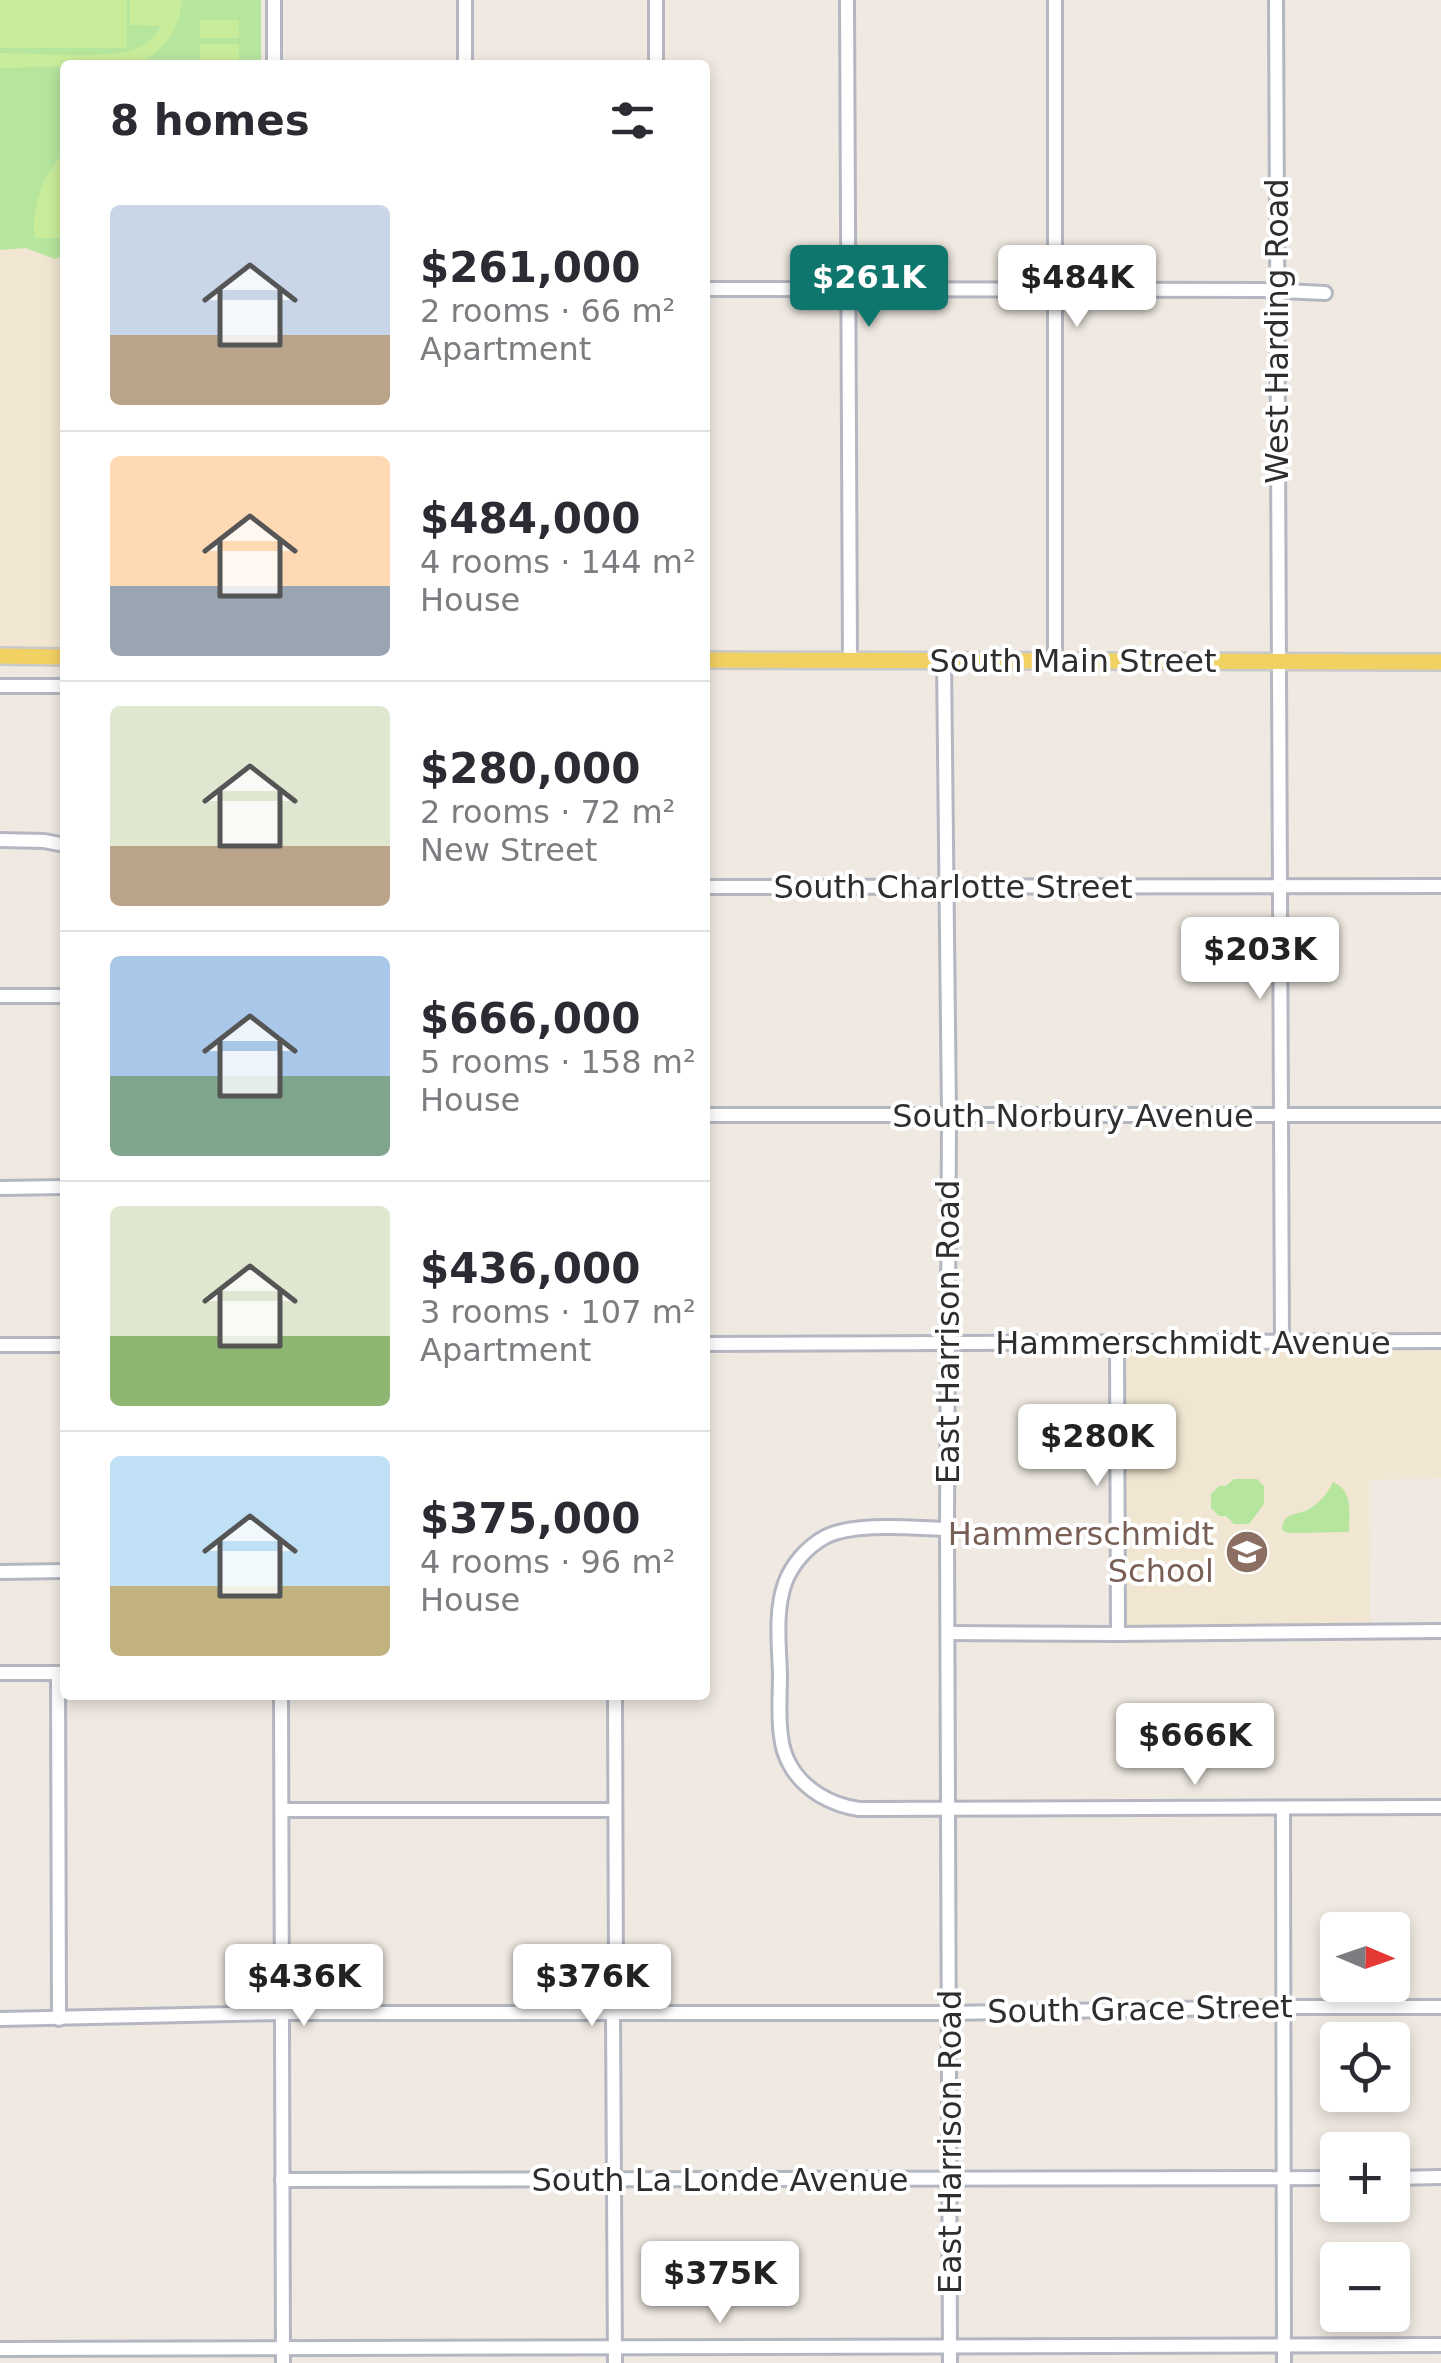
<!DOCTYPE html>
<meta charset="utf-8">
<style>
body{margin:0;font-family:"DejaVu Sans",sans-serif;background:#f7f7f7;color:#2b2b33;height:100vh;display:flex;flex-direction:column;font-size:38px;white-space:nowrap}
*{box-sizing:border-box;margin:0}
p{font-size:32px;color:#7c7c81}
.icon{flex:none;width:55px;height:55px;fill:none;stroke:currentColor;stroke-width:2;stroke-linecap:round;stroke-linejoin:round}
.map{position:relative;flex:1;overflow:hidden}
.details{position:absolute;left:60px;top:60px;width:650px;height:1640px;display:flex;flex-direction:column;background:#fff;border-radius:10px;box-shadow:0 5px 15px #0003}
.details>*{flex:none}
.needle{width:65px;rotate:92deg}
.buttons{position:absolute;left:1320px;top:1912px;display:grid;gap:20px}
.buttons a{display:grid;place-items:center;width:90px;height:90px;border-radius:10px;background:#fff;box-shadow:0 5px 15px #0003;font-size:50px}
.price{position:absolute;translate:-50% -85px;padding:0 22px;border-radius:10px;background:#fff;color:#222;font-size:32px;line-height:65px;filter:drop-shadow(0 2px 5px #0008)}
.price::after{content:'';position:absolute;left:50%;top:60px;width:30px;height:22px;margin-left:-15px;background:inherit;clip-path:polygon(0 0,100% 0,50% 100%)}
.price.selected{background:#0f766e;color:#fff}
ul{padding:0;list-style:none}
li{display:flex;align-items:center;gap:30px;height:250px;padding:0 50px}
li+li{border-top:2px solid #e1e1e2}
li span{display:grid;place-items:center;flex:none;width:280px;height:200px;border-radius:10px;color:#555}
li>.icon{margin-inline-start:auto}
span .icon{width:120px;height:120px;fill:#fffc;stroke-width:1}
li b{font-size:42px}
h2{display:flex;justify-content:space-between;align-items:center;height:120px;padding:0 50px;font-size:42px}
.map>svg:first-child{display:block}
.education{fill:#f0e6d1}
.green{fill:#b6e59e}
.pitch{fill:#c9ec9a}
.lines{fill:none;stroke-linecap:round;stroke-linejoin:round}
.minor-casing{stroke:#b4b7c1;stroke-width:18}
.major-casing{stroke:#c9c9c9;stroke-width:20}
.minor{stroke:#fff;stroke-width:12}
.major{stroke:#f2d163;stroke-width:15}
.labels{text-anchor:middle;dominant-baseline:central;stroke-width:8;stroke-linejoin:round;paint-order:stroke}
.street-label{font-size:32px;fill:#2e2e2e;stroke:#fff}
.education-label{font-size:32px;fill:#785e54;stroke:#fff;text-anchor:end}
</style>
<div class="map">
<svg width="1441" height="2363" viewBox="0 0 1441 2363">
<rect width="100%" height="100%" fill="#efe9e1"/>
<!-- education -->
<g class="education">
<polygon points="0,0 261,0 261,65 65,65 65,648 0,648"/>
<polygon points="1123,1348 1441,1348 1441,1478 1369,1480 1370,1626 1125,1628"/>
</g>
<!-- green -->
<g class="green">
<polygon points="0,0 261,0 261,65 65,65 65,255 55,259 26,248 0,250"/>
<polygon points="1234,1479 1257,1479 1264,1486 1264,1504 1249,1524 1234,1524 1226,1516 1219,1516 1211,1508 1211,1494 1219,1486 1226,1486"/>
<path d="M1333,1482c21,9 16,31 16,50l-61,1 -6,-3c1,-20 17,-13 30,-23 10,-6 16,-15 21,-25z"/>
</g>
<!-- pitch -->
<g class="pitch">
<rect x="0" y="0" width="127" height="48"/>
<path d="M130,0h52c-3,32 -19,54 -49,65l-133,3v-15c32,0 113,7 138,-5 11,-5 18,-13 23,-22l-31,-1z"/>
<rect x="200" y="20" width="39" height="18"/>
<rect x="200" y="44" width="39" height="18"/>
<path d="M65,151v87h-31c-2,-35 8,-61 31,-87z"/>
</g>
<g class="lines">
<!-- minor casing -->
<g class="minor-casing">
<g id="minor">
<polyline points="274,0 274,65"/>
<polyline points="465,0 465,65"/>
<polyline points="656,0 656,65"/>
<polyline points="847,0 850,660"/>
<polyline points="1055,0 1055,661"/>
<polyline points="1276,0 1282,1343"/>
<polyline points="705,289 1262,290 1325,293"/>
<polyline points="944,660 949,1116 947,1529 950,2363"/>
<polyline points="0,686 65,686"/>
<polyline points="0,840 44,841 65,845"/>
<polyline points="705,887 1441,886"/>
<polyline points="0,996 65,996"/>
<polyline points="705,1115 1441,1115"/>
<polyline points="0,1188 65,1187"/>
<polyline points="1117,1343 1118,1634"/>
<polyline points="705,1344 1441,1341"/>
<polyline points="0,1345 65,1345"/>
<path d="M947,1529c-34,-1 -93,-7 -122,8 -18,10 -33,27 -40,46 -10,28 -6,62 -5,91 0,21 -2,42 1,62 1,10 4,20 9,29 14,25 41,40 69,44l582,-2"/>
<polyline points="0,1572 65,1571"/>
<polyline points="948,1633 1118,1634 1441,1631"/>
<polyline points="0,1673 63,1673"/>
<polyline points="58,1673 59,2019"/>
<polyline points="281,1695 283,2363"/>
<polyline points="615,1695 616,1982 613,2013 615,2363"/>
<polyline points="1283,1809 1284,2363"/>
<polyline points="282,1810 615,1810"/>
<polyline points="0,2019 283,2013 948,2013 1283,2007 1441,2007"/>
<polyline points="1392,2178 1441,2177"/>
<polyline points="282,2180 1338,2178"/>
<polyline points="0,2349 1441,2345"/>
</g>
</g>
<!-- major casing -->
<g class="major-casing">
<g id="major">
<polyline points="0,656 65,657"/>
<polyline points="705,660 1441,662"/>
</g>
</g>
<!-- minor -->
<use href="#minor" class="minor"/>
<!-- major -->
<use href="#major" class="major"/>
</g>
<!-- icons -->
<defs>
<g id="school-disc" transform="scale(2.25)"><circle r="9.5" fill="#8d6e63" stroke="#fff"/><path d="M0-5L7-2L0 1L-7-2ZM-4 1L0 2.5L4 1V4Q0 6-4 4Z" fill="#fff"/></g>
</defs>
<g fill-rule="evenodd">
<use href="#school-disc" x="1247" y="1552"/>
</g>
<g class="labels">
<!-- street labels -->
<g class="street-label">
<text transform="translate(1277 331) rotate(-90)">West Harding Road</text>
<text x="1073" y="661">South Main Street</text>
<text x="953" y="887">South Charlotte Street</text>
<text x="1073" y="1116">South Norbury Avenue</text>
<text transform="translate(948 1332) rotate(-90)">East Harrison Road</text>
<text x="1193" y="1343">Hammerschmidt Avenue</text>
<text transform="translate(1140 2009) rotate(-1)">South Grace Street</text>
<text transform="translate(950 2142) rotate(-90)">East Harrison Road</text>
<text x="720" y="2180">South La Londe Avenue</text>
</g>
<!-- education labels -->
<g class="education-label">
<text x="1214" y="1534">Hammerschmidt<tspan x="1214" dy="37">School</tspan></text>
</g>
</g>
</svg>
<div class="buttons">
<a><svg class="needle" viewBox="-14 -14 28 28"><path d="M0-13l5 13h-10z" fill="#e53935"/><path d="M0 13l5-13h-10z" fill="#7c7c81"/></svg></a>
<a><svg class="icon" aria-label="locate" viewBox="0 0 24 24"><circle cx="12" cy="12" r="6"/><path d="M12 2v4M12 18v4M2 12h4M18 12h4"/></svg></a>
<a>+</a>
<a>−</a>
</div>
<b class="price selected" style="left:869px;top:330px">$261K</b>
<b class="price" style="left:1077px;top:330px">$484K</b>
<b class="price" style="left:1260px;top:1002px">$203K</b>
<b class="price" style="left:1097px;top:1489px">$280K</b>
<b class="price" style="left:1195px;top:1788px">$666K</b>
<b class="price" style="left:304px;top:2029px">$436K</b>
<b class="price" style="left:592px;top:2029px">$376K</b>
<b class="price" style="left:720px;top:2326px">$375K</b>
<section class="details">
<h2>8 homes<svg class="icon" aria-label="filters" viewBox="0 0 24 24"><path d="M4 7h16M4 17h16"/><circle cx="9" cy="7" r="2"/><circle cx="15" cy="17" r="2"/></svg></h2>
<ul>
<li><span style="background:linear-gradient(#c9d6e8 65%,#b9a48a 0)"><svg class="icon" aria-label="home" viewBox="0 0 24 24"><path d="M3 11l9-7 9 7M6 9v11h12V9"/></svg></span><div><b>$261,000</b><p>2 rooms · 66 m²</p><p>Apartment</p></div></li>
<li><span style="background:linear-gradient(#ffd9b3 65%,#9aa5b1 0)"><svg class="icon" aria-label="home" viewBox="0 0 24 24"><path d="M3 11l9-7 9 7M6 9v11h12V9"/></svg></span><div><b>$484,000</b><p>4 rooms · 144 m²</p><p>House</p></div></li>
<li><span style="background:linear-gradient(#dfe7d0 70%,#b9a48a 0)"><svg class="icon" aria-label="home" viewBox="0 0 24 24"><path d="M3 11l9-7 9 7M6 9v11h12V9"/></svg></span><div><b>$280,000</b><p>2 rooms · 72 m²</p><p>New Street</p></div></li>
<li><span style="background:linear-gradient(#a9c7e8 60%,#7fa58c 0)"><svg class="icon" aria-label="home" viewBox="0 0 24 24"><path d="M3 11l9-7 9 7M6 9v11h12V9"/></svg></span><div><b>$666,000</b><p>5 rooms · 158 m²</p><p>House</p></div></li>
<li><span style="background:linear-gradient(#dfe7d0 65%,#8fb573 0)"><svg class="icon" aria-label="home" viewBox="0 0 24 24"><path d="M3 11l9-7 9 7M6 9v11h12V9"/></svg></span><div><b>$436,000</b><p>3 rooms · 107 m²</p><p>Apartment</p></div></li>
<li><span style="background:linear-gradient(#bfe0f5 65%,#c2b280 0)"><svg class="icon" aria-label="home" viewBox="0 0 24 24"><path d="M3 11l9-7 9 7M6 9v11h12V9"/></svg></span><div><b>$375,000</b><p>4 rooms · 96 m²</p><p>House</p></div></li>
</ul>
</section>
</div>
